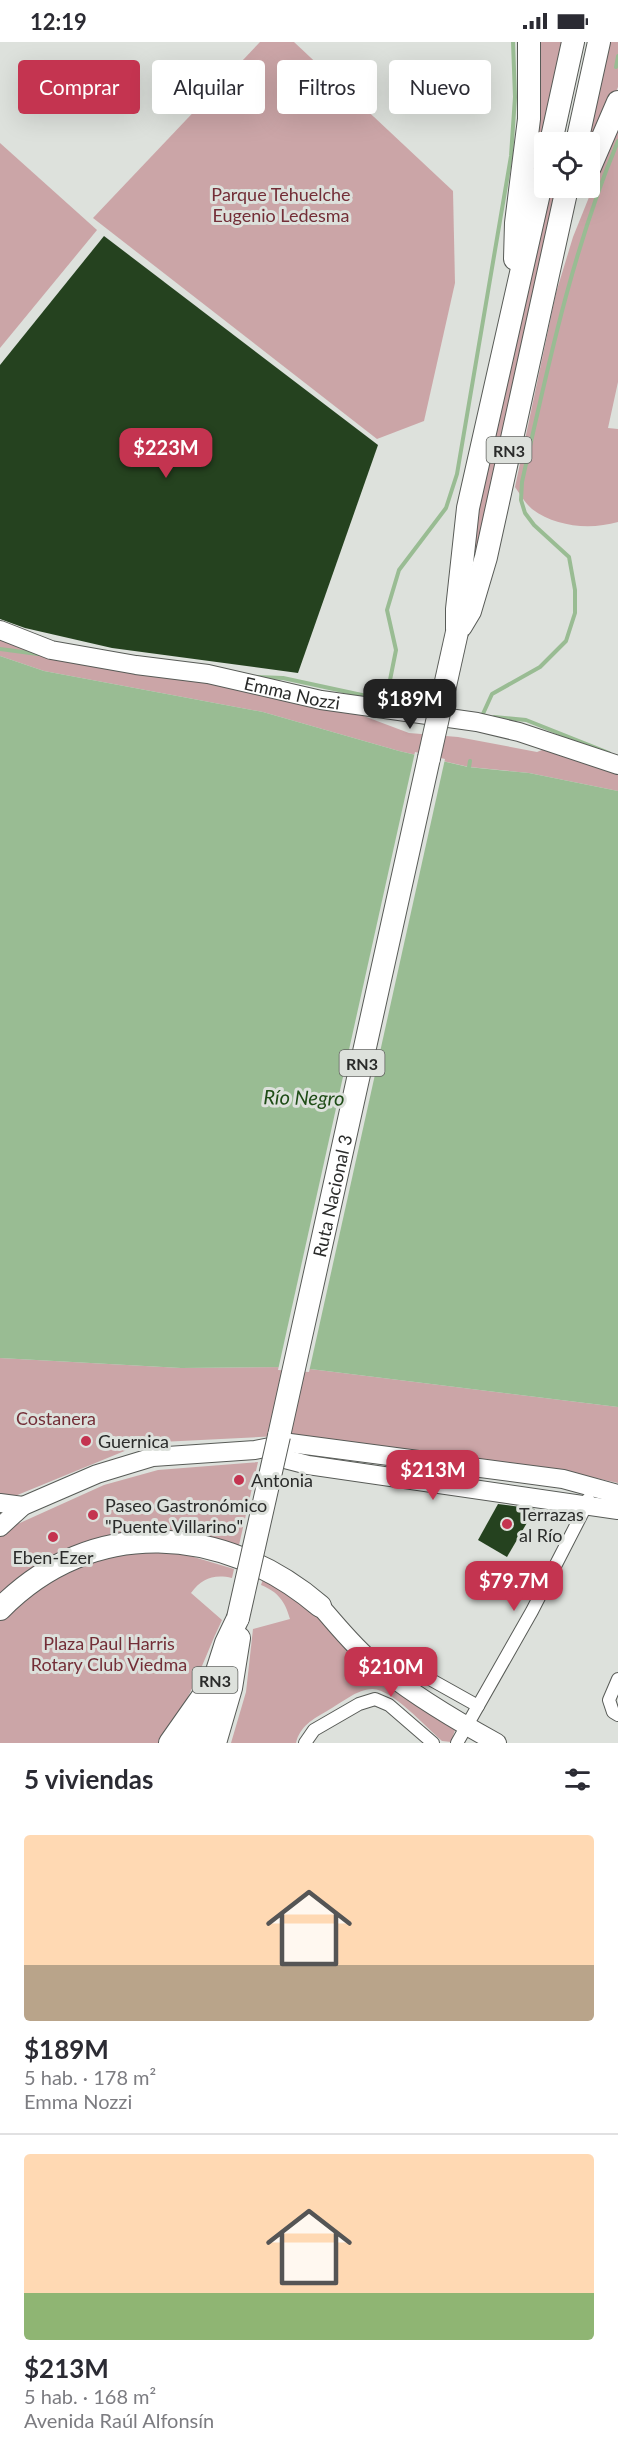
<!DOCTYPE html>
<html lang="es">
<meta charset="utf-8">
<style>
body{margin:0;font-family:Lato,sans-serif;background:#f2f2f3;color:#2b2b33;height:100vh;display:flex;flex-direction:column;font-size:22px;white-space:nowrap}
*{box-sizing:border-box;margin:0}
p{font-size:20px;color:#7c7c81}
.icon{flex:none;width:33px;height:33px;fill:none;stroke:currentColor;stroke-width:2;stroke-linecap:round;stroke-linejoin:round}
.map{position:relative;height:1701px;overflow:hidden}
.details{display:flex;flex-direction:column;background:#fff;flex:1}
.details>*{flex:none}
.top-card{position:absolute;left:18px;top:18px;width:582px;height:54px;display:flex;gap:12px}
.buttons{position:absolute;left:534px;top:90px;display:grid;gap:12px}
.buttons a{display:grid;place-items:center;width:66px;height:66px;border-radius:6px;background:#fff;box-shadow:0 6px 24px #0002;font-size:30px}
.price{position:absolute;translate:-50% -51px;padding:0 14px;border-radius:12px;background:#c43450;color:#fff;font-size:20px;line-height:39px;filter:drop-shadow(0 2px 3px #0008)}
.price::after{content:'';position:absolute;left:50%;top:36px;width:18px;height:14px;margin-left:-9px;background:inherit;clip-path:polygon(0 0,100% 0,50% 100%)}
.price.active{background:#222;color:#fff}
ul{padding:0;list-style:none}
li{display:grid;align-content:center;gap:12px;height:318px;padding:0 24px}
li+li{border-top:2px solid #e1e1e2}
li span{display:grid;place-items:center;height:186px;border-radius:6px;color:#555}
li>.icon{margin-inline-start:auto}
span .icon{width:108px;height:108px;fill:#fffc;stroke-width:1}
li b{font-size:26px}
h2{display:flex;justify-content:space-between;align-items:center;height:72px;padding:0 24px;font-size:26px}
.chip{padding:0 21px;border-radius:6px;background:#fff;box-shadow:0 6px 24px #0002;font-size:21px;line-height:54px}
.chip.active{background:#c43450;color:#fff}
.status{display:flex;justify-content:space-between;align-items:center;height:42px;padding:0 30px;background:#fff;direction:ltr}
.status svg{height:16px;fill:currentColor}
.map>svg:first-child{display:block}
.green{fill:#cba5a7}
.water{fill:#99bc93}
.pier{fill:#dde1dc}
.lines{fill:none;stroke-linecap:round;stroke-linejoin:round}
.stream{stroke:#99bc93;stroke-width:4}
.building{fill:#25421f}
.street-casing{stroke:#585b57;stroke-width:14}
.secondary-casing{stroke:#585b57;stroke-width:20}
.highway-casing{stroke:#585b57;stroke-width:24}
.street{stroke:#fff;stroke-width:12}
.secondary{stroke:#fff;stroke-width:18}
.highway{stroke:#fff;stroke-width:22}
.highway-bridge-casing{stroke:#585b57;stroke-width:24;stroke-linecap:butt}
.highway-bridge{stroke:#fff;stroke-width:22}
.poi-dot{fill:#c43450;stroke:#dde1dc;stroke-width:2}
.labels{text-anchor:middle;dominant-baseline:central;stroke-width:6;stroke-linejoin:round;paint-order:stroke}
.shield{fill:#dde1dc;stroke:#60625f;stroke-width:1.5}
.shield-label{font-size:16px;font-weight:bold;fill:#2a2b2a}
.park-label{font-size:18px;fill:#732e37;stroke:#dde1dc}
.street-label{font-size:18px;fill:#2a2b2a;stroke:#dde1dc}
.poi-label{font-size:18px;fill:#2a2b2a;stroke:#dde1dc;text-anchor:start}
.water-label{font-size:20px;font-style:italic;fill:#1e4c16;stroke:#dde1dc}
</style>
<div class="status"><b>12:19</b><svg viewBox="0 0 49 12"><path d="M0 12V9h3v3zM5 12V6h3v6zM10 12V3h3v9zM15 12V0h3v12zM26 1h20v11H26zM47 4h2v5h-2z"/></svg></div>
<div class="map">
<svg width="618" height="1701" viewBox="0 0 618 1701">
<rect width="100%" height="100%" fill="#dde1dc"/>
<!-- green -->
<g class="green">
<polygon points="260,0 294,0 453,149 455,241 424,379 377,397 93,176"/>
<polygon points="536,0 564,0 541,101 535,100"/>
<polygon points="609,0 618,0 618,45 590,110 588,100"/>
<path d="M618,83v257l-10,46 10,1v93c-28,8 -62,5 -86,-13 -7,-6 -12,-15 -17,-22l41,-194 17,-56z"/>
<polygon points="0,101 97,188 0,306"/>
<polygon points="550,146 560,146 476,521 469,512"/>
<polygon points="0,598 128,626 321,658 409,691 458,695 537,710 552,704 618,730 618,749 529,731 469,725 399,709 263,670 44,629 0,614"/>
<polygon points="0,1316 181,1326 294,1325 618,1365 618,1441 555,1427 279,1394 161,1400 127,1408 15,1454 0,1453"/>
<polygon points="258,1420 239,1503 183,1492 149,1491 0,1555 0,1491 11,1485 104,1443 158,1428"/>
<path d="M177,1510l57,17 -2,9c-18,-4 -30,0 -41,15l31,27c-20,42 -33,87 -63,123h-159v-123c39,-32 79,-61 131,-66 15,-2 31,-2 46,-2z"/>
<path d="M263,1537l30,15 159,131 3,5 -4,12 -9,-1c-15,-13 -51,-53 -70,-52 -15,0 -32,15 -45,22 -14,8 -27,15 -31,32h-65l15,-51 7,-63 37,-10c-5,-18 -12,-27 -29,-34z"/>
</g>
<!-- water -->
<polygon class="water" points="0,614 44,629 263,670 399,709 468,725 529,731 618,749 618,1365 294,1325 181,1326 0,1316"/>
<!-- pier -->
<polygon class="pier" points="415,710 445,717 309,1330 278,1328"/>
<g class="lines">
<!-- stream -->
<g class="stream">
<polyline points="616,25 618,14"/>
<polyline points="0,607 38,612"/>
<polyline points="257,635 283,636 385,658"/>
<polyline points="386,658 396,608 387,568 399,528 446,466 457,432 511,114 515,55 513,0"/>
<path d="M482,674l10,-22 48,-27 26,-26 9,-28v-23l-6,-33 -35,-32 -9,-12 -4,-13 1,-18c26,-116 50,-231 96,-341"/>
<polyline points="494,675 526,678 609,711"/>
<polyline points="469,725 470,719"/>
</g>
</g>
<!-- building -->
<g class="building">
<polygon points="104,194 378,403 298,631 112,606 25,586 0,577 0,323"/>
<polygon points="498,1462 535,1467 507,1515 478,1498"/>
</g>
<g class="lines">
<!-- street casing -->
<g class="street-casing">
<g id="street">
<polyline points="392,1635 401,1627 410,1626 478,1664"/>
<polyline points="618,1637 609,1658 613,1670 618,1673"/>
<polyline points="305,1701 314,1688 359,1662 375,1657 389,1663 433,1701"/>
<polyline points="457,1701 532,1569 587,1462 588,1457"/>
</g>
</g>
<!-- secondary casing -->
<g class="secondary-casing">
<g id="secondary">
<path id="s1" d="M0,588l51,20 85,15 72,9 113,26 156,22 42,10 99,33"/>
<polyline points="266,1407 281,1416 308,1423 618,1468"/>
<polyline points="0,1461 23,1464"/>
<polyline points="0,1485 23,1464 97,1432 153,1415 255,1408 290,1401 563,1437 618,1452"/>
<path d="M320,1564c17,19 34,41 54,57 37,31 81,57 123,80"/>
</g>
</g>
<!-- highway casing -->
<g class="highway-casing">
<g id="highway">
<polyline points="551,100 573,0"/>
<polyline points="577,100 599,0"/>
<polyline points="590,125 618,60"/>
<polyline points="515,217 516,181 529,77 529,0"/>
<polyline points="461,584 470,569 486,515 567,146"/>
<polyline points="457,590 457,567 468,466 544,129"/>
<path id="s2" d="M279,1394l150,-678"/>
<path d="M0,1567c92,-94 224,-85 320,-3"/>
<polyline points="170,1701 203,1654"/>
<polyline points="194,1701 226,1601 238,1576"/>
<polyline points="215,1701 231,1646 239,1596"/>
</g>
</g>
<!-- street -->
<use href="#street" class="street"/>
<!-- secondary -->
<use href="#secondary" class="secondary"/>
<!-- highway -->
<use href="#highway" class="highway"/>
<!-- highway-bridge casing -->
<g class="highway-bridge-casing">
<g id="highway-bridge">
<polyline points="429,716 457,590"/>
<polyline points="238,1576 279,1394"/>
</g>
</g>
<!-- highway-bridge -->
<use href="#highway-bridge" class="highway-bridge"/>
</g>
<!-- markers -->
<g class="poi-dot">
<circle cx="86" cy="1399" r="6"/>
<circle cx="239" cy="1438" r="6"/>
<circle cx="93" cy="1473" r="6"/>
<circle cx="507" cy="1482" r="6"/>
<circle cx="53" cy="1495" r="6"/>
</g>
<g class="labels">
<!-- shield labels -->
<g class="shield">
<rect x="486.5" y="395" width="45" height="26" rx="4.5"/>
<rect x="339.5" y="1008" width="45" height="26" rx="4.5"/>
<rect x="192.5" y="1625" width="45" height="26" rx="4.5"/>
</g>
<g class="shield-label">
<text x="509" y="408">RN3</text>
<text x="362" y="1021">RN3</text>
<text x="215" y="1638">RN3</text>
</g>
<!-- park labels -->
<g class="park-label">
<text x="281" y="152">Parque Tehuelche<tspan x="281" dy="21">Eugenio Ledesma</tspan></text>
<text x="56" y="1376">Costanera</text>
<text x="109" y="1601">Plaza Paul Harris<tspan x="109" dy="21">Rotary Club Viedma</tspan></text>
</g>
<!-- street labels -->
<g class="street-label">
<text stroke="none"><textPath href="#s1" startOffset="300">Emma Nozzi</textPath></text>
<text stroke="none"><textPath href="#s2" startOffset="246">Ruta Nacional 3</textPath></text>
</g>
<!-- poi labels -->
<g class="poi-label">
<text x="98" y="1399">Guernica</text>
<text x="251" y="1438">Antonia</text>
<text x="105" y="1463">Paseo Gastronómico<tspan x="105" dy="21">"Puente Villarino"</tspan></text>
<text x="519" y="1472">Terrazas<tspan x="519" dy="21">al Río</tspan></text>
<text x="53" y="1515" text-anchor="middle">Eben-Ezer</text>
</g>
<!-- water labels -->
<g class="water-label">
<text transform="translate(304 1055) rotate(1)">Río Negro</text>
</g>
</g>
</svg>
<div class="buttons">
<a><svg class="icon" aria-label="locate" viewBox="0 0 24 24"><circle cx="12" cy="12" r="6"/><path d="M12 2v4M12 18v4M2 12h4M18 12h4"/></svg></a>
</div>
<b class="price" style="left:166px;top:437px">$223M</b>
<b class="price active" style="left:410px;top:688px">$189M</b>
<b class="price" style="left:433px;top:1459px">$213M</b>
<b class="price" style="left:514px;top:1570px">$79.7M</b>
<b class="price" style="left:391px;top:1656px">$210M</b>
<div class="top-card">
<a class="chip active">Comprar</a>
<a class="chip">Alquilar</a>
<a class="chip">Filtros</a>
<a class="chip">Nuevo</a>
</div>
</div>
<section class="details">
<h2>5 viviendas<svg class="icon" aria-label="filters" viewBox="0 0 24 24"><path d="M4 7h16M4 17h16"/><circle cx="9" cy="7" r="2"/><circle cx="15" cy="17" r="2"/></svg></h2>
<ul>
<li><span style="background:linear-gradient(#ffd9b3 70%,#b9a48a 0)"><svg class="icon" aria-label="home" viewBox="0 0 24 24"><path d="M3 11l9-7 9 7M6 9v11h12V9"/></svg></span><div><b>$189M</b><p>5 hab. · 178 m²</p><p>Emma Nozzi</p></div></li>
<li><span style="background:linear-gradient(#ffd9b3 75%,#8fb573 0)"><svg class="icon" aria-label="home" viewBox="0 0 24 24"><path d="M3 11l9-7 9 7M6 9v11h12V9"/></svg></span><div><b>$213M</b><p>5 hab. · 168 m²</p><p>Avenida Raúl Alfonsín</p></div></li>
</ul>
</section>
